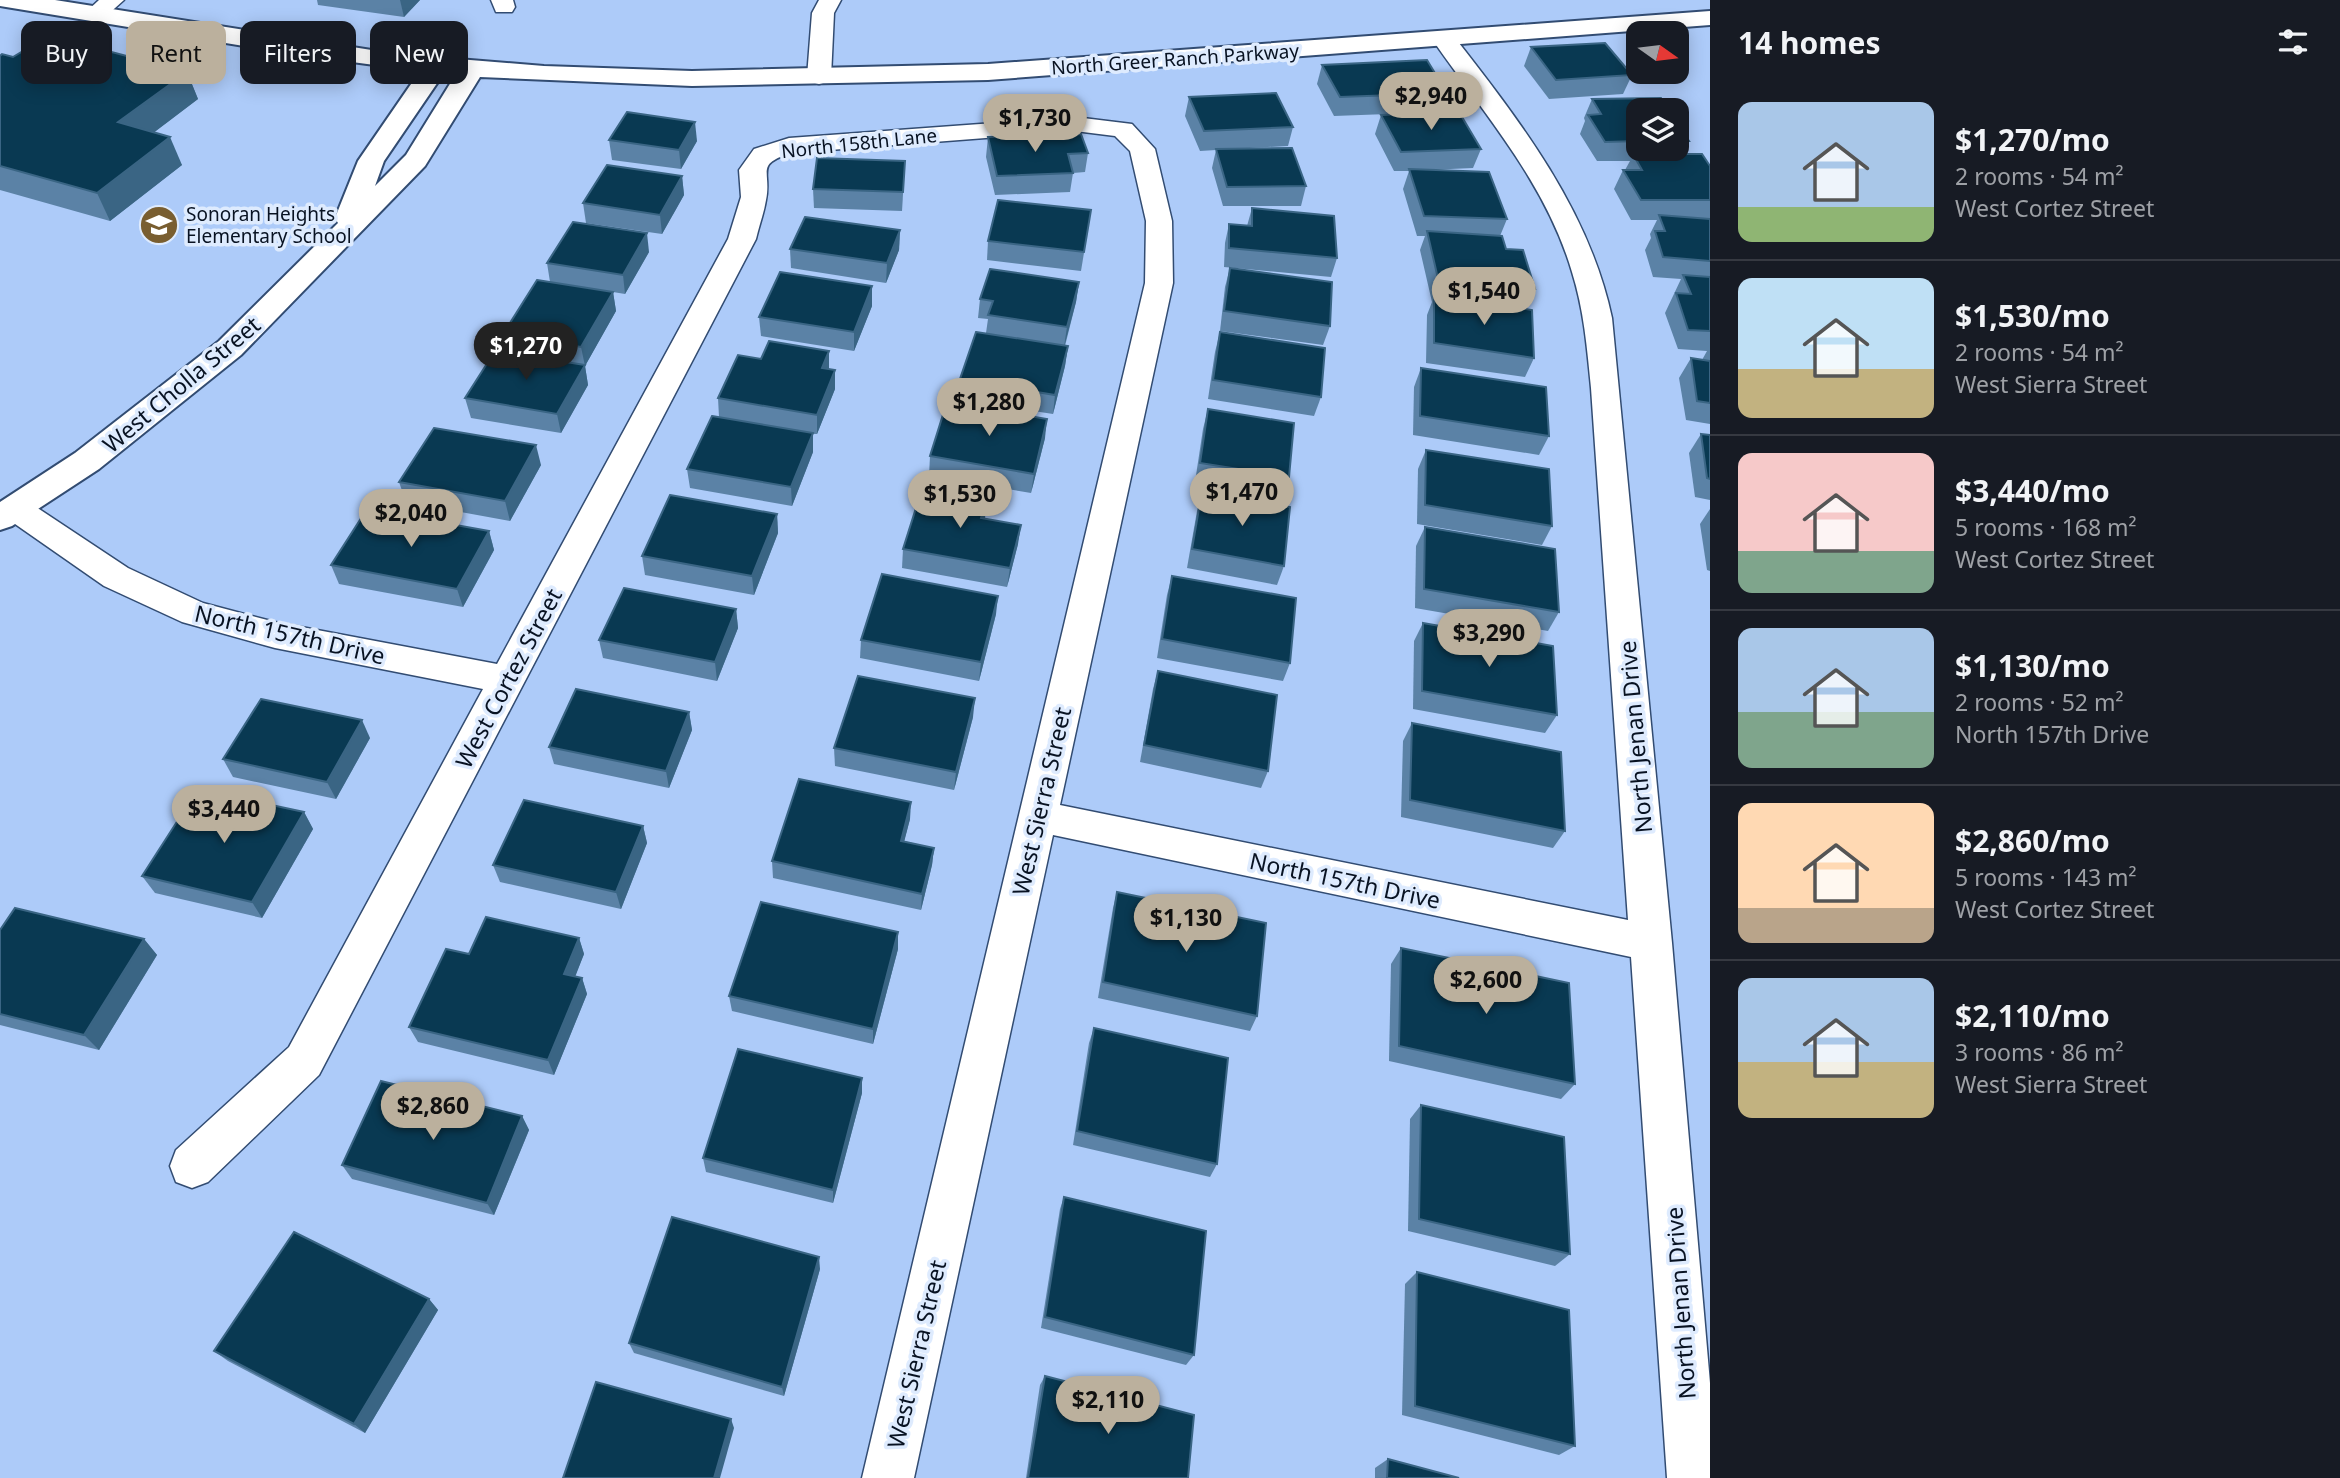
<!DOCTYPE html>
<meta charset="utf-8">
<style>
body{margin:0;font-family:"Noto Sans",sans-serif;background:#242831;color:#f1f3f6;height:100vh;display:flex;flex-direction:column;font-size:26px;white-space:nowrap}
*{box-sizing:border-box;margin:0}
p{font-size:23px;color:#9ea1a6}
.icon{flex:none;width:38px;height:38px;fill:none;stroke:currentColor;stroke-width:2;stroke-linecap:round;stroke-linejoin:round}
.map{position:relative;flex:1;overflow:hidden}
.panel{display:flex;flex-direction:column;background:#171b24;width:630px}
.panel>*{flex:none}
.top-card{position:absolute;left:21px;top:21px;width:665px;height:63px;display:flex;gap:14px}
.needle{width:46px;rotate:104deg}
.fabs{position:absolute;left:1626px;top:21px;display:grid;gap:14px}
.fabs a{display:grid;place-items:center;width:63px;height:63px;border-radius:14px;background:#171b24;box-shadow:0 4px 18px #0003;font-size:35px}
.price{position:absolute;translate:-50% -60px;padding:0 16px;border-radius:24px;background:#bbb09d;color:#111;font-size:23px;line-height:46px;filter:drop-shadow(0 2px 4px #0008)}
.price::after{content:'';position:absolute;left:50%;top:42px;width:21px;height:16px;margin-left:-10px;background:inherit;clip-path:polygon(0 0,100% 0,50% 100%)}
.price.current{background:#222;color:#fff}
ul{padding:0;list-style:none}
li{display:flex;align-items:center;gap:21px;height:175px;padding:0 28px}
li+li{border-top:2px solid #363941}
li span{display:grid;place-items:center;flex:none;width:196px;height:140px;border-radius:14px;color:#555}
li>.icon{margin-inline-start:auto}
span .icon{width:84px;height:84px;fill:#fffc;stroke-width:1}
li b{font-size:30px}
h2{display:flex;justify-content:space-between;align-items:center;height:84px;padding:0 28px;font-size:30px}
.chip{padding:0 24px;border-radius:14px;background:#171b24;box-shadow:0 4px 18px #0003;font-size:24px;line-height:63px}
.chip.current{background:#bbb09d;color:#111}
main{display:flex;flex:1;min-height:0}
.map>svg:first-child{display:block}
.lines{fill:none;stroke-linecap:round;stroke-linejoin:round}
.street-casing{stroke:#324c72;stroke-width:3}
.secondary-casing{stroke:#324c72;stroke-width:4}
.street{fill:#fff;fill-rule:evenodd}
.secondary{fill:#fff;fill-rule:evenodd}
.wall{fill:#5b82a6}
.shaded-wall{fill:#3a6584}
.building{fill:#093952;stroke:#3a6584;stroke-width:2}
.labels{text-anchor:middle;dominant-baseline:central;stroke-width:7;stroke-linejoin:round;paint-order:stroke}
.far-street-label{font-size:19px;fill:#081222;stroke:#deebfe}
.far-poi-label{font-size:19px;fill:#081222;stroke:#deebfe;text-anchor:start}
.street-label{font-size:23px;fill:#081222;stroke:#deebfe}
</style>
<main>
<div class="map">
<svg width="1710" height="1478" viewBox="0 0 1710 1478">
<rect width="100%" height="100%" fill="#adcbf9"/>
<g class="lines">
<!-- street casing -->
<g class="street-casing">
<g id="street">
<polygon points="99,0 124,0 105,17 89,17 86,12"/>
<polygon points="491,0 513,0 515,7 512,12 496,12"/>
<polygon points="819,0 841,0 834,13 831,77 827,82 819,84 811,82 807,77 812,13"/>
<path d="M1444,32l8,2c67,86 137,175 160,284l60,625 38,440v95h-43l-36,-521 -578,-122 -139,643h-52l283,-1195 1,-62 -16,-70 -15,-15 -40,-5 -284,22c-37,12 -19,18 -25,47 -2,13 -7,26 -10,39l-437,836 -111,107 -16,6 -16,-6 -6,-16 6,-16 113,-103 194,-358 -208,-41 -93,-26 -78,-36 -99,-69 -5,-8 5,-8 11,-3 11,3 101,67 75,35 72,19 222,42 231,-425 13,-42 -2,-27 15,-21 35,-11 286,-21 57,7 23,25 17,72 1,62 -113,522 568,115 -37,-532c-4,-40 -7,-78 -19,-116 -26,-89 -88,-158 -140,-233l4,-5z"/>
</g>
</g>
<!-- secondary casing -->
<g class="secondary-casing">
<path id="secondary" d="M0,0h55l342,54 147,12 148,5 296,-7 722,-53v14l-722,55 -296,6 -212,-9 -55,89 -184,189 -142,114 -87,57 -12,4v-28l75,-49 144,-112 119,-118 -3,-5 23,-57 62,-90 -121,-16 -293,-48 -6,-1zM444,73l12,1 -50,81 -31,31 9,-25z"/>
</g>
<!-- street -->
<use href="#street" class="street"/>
<!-- secondary -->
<use href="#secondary" class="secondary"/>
</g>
<!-- wall -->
<g class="wall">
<polygon points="317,0 420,0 404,17 318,5"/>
<polygon points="1531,47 1632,75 1623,94 1549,99 1524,66"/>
<polygon points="33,53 187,72 198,99 154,132 182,165 110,221 0,190 0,56 13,57"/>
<polygon points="1322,65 1447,93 1441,112 1334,116 1317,84"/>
<polygon points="1189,97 1293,127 1288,146 1231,149 1306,186 1301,206 1223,206 1212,168 1216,150 1200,151 1185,116"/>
<polygon points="1592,99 1638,110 1638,149 1676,149 1676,122 1689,141 1683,154 1710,166 1710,424 1686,420 1679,378 1691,358 1702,360 1707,351 1678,349 1665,313 1681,279 1653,277 1645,250 1651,238 1650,234 1657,220 1631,220 1614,189 1623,170 1625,170 1630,161 1597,161 1580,134 1585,121 1584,118"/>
<polygon points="1381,115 1481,149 1473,168 1428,170 1507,219 1500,236 1506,249 1535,289 1526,309 1534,358 1525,377 1426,363 1427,315 1432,302 1420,250 1425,236 1417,236 1403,189 1409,171 1394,171 1375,134"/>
<polygon points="988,137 1088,153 1085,172 1073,173 1070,192 995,195 986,157"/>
<polygon points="609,140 697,141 681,169 612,160"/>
<polygon points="905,161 902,211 814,208 813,189"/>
<polygon points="682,176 684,195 662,234 586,223 583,203"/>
<polygon points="1252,208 1337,258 1331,277 1224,267 1225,243 1229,224 1247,226"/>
<polygon points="1091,210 1081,271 987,260 988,241"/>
<polygon points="900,230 899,250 886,283 791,268 790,249"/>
<polygon points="649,252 625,294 613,292 616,311 585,366 588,385 561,433 471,418 465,398 508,353 503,334 550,282 547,263"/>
<polygon points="1230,268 1330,326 1323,345 1220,331 1225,287"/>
<polygon points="1079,282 1076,302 1065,346 1068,346 1065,366 1053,414 958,399 960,379 986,333 988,319 978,318 980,299"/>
<polygon points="872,286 872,306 854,351 761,336 759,317"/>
<polygon points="1220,332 1321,397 1314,416 1208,399 1215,352"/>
<polygon points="1421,368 1549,436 1539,455 1413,435 1414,387"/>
<polygon points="829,369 835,389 817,434 813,434 813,452 792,506 690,488 687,469 719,417 718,398"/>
<polygon points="1208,409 1289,477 1283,497 1195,482 1203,429"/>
<polygon points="1701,434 1710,435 1710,500 1695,497 1689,453"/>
<polygon points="1045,438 1031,493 929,476 930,456"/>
<polygon points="1426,450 1552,526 1542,545 1417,524 1418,469"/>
<polygon points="541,465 510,521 406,502 399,482"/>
<polygon points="1202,491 1284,566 1277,585 1187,568 1197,511"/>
<polygon points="1710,509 1710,571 1707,570 1700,524"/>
<polygon points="777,514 778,533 754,595 645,575 642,556"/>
<polygon points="1425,527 1559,612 1548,631 1415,608 1416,546"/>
<polygon points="489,531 494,550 463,607 339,584 331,565"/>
<polygon points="1018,544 1007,587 902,568 903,549"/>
<polygon points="1172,576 1290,663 1283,681 1157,658 1167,595"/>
<polygon points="736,609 738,628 717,681 603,658 599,640"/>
<polygon points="996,614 979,681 860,658 861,640"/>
<polygon points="1423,623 1557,715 1545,733 1413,709 1414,641"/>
<polygon points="1158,671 1268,771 1261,788 1140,762 1153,689"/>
<polygon points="689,712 692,730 669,788 554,764 549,747"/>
<polygon points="973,717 954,790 835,766 834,748"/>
<polygon points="1412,723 1565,831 1553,848 1401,817 1403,741"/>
<polygon points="370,738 336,799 233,777 223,759"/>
<polygon points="304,812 313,829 262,918 155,893 142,876"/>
<polygon points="910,819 904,841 934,848 932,865 921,910 773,878 772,861"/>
<polygon points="643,826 647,843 621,909 500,882 493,865"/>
<polygon points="1117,892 1257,1016 1250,1031 1098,998 1113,908"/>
<polygon points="0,930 144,939 157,955 99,1050 0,1025"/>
<polygon points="579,938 584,954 575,976 582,978 587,994 554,1075 418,1042 409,1027 469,954"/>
<polygon points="1401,948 1575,1084 1561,1099 1389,1061 1391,964"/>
<polygon points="898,949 873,1044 732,1011 729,996"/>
<polygon points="1094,1028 1217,1164 1210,1177 1073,1145 1089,1043"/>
<polygon points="862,1078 862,1093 833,1203 706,1172 703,1158"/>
<polygon points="1421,1105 1570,1254 1555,1266 1408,1231 1410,1119"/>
<polygon points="522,1116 529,1130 494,1215 352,1179 342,1165"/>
<polygon points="1064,1197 1194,1355 1186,1365 1041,1328 1060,1209"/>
<polygon points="820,1269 784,1396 634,1353 629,1343"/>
<polygon points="1417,1272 1575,1446 1559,1455 1402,1415 1405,1284"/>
<polygon points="429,1299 438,1310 365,1433 228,1361 214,1351"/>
<polygon points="1045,1376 1188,1478 1026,1478 1040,1385"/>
<polygon points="1388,1459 1459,1478 1375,1478 1375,1468"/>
</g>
<!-- shaded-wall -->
<g class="shaded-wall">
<polygon points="400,0 420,0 404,17"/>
<polygon points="187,72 198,99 131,150 118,122"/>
<polygon points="695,122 697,141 681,169 679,150"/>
<polygon points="170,137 182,165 110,221 97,193"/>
<polygon points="682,176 684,195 662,234 660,215"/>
<polygon points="900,230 899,250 886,283 887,263"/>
<polygon points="647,233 649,252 625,294 623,275"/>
<polygon points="1079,282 1076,302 1064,347 1067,327"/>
<polygon points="872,286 872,306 854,351 854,332"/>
<polygon points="613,292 616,311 585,366 588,385 561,433 557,414 585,366 581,347"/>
<polygon points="1068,346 1065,366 1053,414 1055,395"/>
<polygon points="829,351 829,370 822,368"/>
<polygon points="835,370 835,389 817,434 817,415"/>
<polygon points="1047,419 1045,438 1031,493 1034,474"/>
<polygon points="813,433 813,452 792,506 791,487"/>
<polygon points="536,445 541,465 510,521 505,501"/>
<polygon points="986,500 985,519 981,518"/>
<polygon points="777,514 778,533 754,595 752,576"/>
<polygon points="1021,525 1018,544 1007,587 1010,568"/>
<polygon points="489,531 494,550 463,607 457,589"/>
<polygon points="998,596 996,614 979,681 981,662"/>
<polygon points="736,609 738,628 717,681 715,662"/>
<polygon points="975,698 973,717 954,790 956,772"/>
<polygon points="689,712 692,730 669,788 666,771"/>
<polygon points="362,720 370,738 336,799 327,782"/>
<polygon points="911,802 910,819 900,858 901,841"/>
<polygon points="304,812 313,829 262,918 252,902"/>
<polygon points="643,826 647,843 621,909 616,892"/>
<polygon points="934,848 932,865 921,910 922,894"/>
<polygon points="898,932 898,949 873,1044 873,1029"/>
<polygon points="579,938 584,954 570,990 564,974"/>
<polygon points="144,939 157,955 99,1050 84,1035"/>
<polygon points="582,978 587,994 554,1075 548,1060"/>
<polygon points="862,1078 862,1093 833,1203 833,1190"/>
<polygon points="522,1116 529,1130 494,1215 487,1203"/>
<polygon points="819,1257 820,1269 784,1396 782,1387"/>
<polygon points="429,1299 438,1310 365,1433 354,1424"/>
<polygon points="731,1419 734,1428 720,1478 714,1478"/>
</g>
<!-- building -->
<g class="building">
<polygon points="1605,43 1632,75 1556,80 1531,47"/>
<polygon points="43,47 92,60 108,51 187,72 118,122 170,137 97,193 0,166 0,56 2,54 13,57 23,51 33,53"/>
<polygon points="1427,60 1447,93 1340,97 1322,65"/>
<polygon points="1276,93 1293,127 1204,131 1189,97"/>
<polygon points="1661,98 1669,110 1638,110 1638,141 1605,142 1588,115 1601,114 1592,99"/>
<polygon points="627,112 695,122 679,150 609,140"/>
<polygon points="1459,112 1481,149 1401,152 1381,115"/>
<polygon points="1676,122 1689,141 1676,141"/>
<polygon points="1081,134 1088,153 1068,154 1073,173 997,176 988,137"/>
<polygon points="1292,148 1306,186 1227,187 1216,149"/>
<polygon points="1633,154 1702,154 1710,166 1710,200 1641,200 1623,170 1642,170"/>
<polygon points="817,158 905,161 903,192 813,189"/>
<polygon points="607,165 682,176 660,215 583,203"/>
<polygon points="1409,169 1489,172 1507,219 1424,216"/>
<polygon points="998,200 1091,210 1084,252 988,241"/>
<polygon points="1252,208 1334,216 1337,258 1229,248 1229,224 1252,226"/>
<polygon points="1659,215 1710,219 1710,261 1663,257 1655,231 1665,231"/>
<polygon points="805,217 900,230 887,263 790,249"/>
<polygon points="573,222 647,233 623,275 547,263"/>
<polygon points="1427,231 1502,236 1506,249 1523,250 1535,289 1439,283"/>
<polygon points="1230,268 1332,282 1330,326 1224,311"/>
<polygon points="990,269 1079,282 1067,327 988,315 993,301 980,299"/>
<polygon points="780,272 872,286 854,332 759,317"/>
<polygon points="1683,275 1710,277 1710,331 1688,330 1676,293 1691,294"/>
<polygon points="537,280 613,292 581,347 503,334"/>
<polygon points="1434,296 1532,310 1534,358 1434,343"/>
<polygon points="976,332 1068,346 1055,395 960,379"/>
<polygon points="1220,332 1325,348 1321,397 1213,380"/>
<polygon points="769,341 829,351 822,368 835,370 817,415 718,398 738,355 761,359"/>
<polygon points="495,351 585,365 557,414 465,398"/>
<polygon points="1691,358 1710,361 1710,403 1697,401"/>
<polygon points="1421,368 1546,387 1549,436 1420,416"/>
<polygon points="947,402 1047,419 1034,474 930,456"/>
<polygon points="1208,409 1294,423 1289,477 1200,463"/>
<polygon points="712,416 813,433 791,487 687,469"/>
<polygon points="434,428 536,445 505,501 399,482"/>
<polygon points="1701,434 1710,435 1710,479 1707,478"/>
<polygon points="1426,450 1549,469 1552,526 1425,505"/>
<polygon points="922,489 986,500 981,518 1021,525 1010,568 903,549"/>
<polygon points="1202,491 1290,507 1284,566 1192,549"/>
<polygon points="670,495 777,514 752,576 642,556"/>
<polygon points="367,509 489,531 457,589 331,565"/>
<polygon points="1425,527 1555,549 1559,612 1424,589"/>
<polygon points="882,574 998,596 981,662 861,640"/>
<polygon points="1172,576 1296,598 1290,663 1162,639"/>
<polygon points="624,588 736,609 715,662 599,640"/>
<polygon points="1423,623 1553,646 1557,715 1422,691"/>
<polygon points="1158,671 1277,695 1268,771 1144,745"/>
<polygon points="858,676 975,698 956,772 834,748"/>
<polygon points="576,689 689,712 666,771 549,747"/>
<polygon points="261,699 362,720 327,782 223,759"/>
<polygon points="1412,723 1561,752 1565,831 1410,800"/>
<polygon points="799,779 911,802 901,841 934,848 922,894 772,861"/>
<polygon points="198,789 304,812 252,902 142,876"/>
<polygon points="524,800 643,826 616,892 493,865"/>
<polygon points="1117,892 1266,923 1257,1016 1103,982"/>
<polygon points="761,902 898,932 873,1029 729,996"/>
<polygon points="15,908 144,939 84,1035 0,1014 0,930"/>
<polygon points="486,917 579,938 564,974 582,978 548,1060 409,1027 446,949 469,954"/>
<polygon points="1401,948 1569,983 1575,1084 1399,1046"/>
<polygon points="1094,1028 1228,1058 1217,1164 1077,1131"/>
<polygon points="738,1049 862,1078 833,1190 703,1158"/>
<polygon points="381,1081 522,1116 487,1203 342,1165"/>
<polygon points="1421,1105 1564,1137 1570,1254 1419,1219"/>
<polygon points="1064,1197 1206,1231 1194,1355 1045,1317"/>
<polygon points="672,1217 819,1257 782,1387 629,1343"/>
<polygon points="294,1232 429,1299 354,1424 214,1351"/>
<polygon points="1417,1272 1569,1310 1575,1446 1415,1406"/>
<polygon points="1045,1376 1194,1415 1188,1478 1028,1478"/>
<polygon points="596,1382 731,1419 714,1478 563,1478"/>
<polygon points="1388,1459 1459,1478 1387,1478"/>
</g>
<!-- icons -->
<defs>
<g id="school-disc" transform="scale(2.0125)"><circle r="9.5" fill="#795e30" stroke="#deebfe"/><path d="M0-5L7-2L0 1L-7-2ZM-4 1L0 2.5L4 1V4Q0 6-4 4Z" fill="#fff"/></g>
</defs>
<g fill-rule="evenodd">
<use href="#school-disc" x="159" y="225"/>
</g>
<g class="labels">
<!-- far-street labels -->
<g class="far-street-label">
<text transform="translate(1175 59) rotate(-4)">North Greer Ranch Parkway</text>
<text transform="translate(859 143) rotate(-6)">North 158th Lane</text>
</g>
<!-- far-poi labels -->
<g class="far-poi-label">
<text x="186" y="214">Sonoran Heights<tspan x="186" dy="22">Elementary School</tspan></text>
</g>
<!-- street labels -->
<g class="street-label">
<text transform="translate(181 384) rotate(-40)">West Cholla Street</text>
<text transform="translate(290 634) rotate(13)">North 157th Drive</text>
<text transform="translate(508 678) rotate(-62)">West Cortez Street</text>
<text transform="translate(1635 737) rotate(-95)">North Jenan Drive</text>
<text transform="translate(1041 801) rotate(-77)">West Sierra Street</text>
<text transform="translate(1345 880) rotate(12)">North 157th Drive</text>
<text transform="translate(1680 1303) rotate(-94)">North Jenan Drive</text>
<text transform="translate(916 1354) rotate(-77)">West Sierra Street</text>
</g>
</g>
</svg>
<div class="fabs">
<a><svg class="needle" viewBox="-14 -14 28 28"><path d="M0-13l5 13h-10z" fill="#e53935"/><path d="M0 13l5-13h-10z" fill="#9ea1a6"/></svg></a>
<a><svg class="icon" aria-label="layers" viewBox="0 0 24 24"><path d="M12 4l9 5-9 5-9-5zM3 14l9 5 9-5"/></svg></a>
</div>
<b class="price" style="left:1431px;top:132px">$2,940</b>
<b class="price" style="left:1035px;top:154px">$1,730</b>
<b class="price" style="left:1484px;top:327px">$1,540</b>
<b class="price current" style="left:526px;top:382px">$1,270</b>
<b class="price" style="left:989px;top:438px">$1,280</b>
<b class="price" style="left:1242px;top:528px">$1,470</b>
<b class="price" style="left:960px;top:530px">$1,530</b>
<b class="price" style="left:411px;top:549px">$2,040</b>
<b class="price" style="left:1489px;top:669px">$3,290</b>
<b class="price" style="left:224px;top:845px">$3,440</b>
<b class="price" style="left:1186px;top:954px">$1,130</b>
<b class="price" style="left:1486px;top:1016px">$2,600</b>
<b class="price" style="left:433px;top:1142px">$2,860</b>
<b class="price" style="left:1108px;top:1436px">$2,110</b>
<div class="top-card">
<a class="chip">Buy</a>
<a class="chip current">Rent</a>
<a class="chip">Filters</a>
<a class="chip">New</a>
</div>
</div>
<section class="panel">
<h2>14 homes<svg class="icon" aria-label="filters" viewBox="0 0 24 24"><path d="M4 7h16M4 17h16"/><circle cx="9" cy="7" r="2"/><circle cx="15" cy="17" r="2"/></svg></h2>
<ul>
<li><span style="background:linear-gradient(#a9c7e8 75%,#8fb573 0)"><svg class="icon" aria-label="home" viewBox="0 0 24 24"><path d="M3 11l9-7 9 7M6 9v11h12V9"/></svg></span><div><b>$1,270/mo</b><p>2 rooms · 54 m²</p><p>West Cortez Street</p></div></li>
<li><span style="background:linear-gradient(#bfe0f5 65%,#c2b280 0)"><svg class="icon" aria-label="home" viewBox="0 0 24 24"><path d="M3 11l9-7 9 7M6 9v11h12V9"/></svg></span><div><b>$1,530/mo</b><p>2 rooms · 54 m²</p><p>West Sierra Street</p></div></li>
<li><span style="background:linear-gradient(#f6c9c9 70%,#7fa58c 0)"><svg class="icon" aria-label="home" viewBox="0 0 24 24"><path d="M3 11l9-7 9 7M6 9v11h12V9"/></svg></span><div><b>$3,440/mo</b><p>5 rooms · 168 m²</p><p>West Cortez Street</p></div></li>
<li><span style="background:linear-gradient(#a9c7e8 60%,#7fa58c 0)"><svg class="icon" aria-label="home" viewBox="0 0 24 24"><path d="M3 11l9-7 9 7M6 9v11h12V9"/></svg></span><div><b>$1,130/mo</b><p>2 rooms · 52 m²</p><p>North 157th Drive</p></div></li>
<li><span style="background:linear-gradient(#ffd9b3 75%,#b9a48a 0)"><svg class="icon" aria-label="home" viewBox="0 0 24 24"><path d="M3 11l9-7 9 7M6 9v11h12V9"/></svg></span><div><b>$2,860/mo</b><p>5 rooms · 143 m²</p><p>West Cortez Street</p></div></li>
<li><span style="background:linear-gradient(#a9c7e8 60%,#c2b280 0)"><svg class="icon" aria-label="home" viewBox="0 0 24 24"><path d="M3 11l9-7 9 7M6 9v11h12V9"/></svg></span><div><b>$2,110/mo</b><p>3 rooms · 86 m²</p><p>West Sierra Street</p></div></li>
</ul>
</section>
</main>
